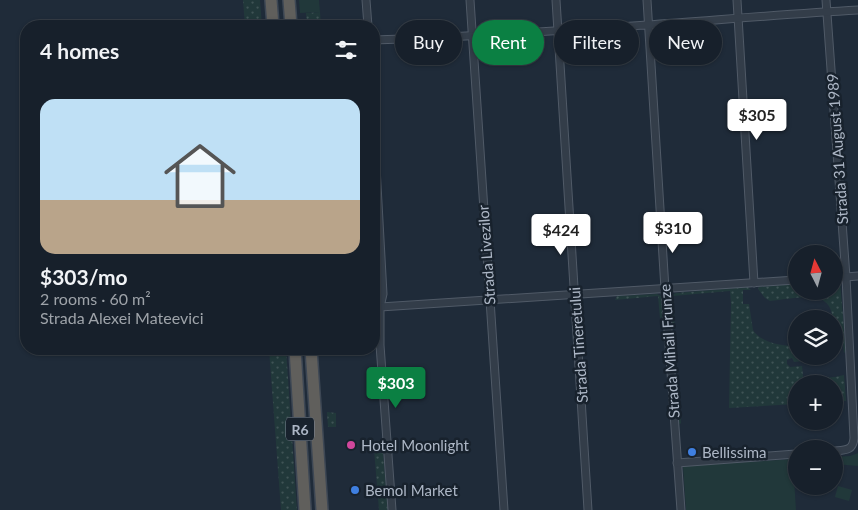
<!DOCTYPE html>
<meta charset="utf-8">
<style>
body{margin:0;font-family:Lato,sans-serif;background:#202833;color:#f1f3f6;height:100vh;display:flex;flex-direction:column;font-size:19px;white-space:nowrap}
*{box-sizing:border-box;margin:0}
p{font-size:16px;color:#9ea3a9}
.icon{flex:none;width:28px;height:28px;fill:none;stroke:currentColor;stroke-width:2;stroke-linecap:round;stroke-linejoin:round}
.map{position:relative;flex:1;overflow:hidden}
.drawer{position:absolute;left:20px;top:20px;width:360px;height:335px;display:flex;flex-direction:column;background:#17202b;border-radius:20px;box-shadow:0 1px 4px #0004,0 0 0 1px #363e47}
.drawer>*{flex:none}
.guide{position:absolute;left:395px;top:20px;width:388px;height:45px;display:flex;gap:10px}
.needle{width:32px;rotate:354deg}
.tools{position:absolute;left:788px;top:245px;display:grid;gap:10px}
.tools a{display:grid;place-items:center;width:55px;height:55px;border-radius:50%;background:#17202b;box-shadow:0 1px 4px #0004,0 0 0 1px #363e47;font-size:25px}
.price{position:absolute;translate:-50% -42px;padding:0 11px;border-radius:5px;background:#fff;color:#222;font-size:16px;line-height:32px;filter:drop-shadow(0 1px 2px #0008)}
.price::after{content:'';position:absolute;left:50%;top:30px;width:15px;height:11px;margin-left:-8px;background:inherit;clip-path:polygon(0 0,100% 0,50% 100%)}
.price.on{background:#0b8043;color:#fff}
ul{padding:0;list-style:none}
li{display:grid;align-content:center;gap:10px;height:265px;padding:0 20px}
li+li{border-top:1px solid #363e47}
li span{display:grid;place-items:center;height:155px;border-radius:15px;color:#555}
li>.icon{margin-inline-start:auto}
span .icon{width:90px;height:90px;fill:#fffc;stroke-width:1}
li b{font-size:21px}
h2{display:flex;justify-content:space-between;align-items:center;height:60px;padding:0 20px;font-size:21px}
.pill{padding:0 18px;border-radius:22px;background:#17202b;box-shadow:0 1px 4px #0004,0 0 0 1px #363e47;font-size:18px;line-height:45px}
.pill.on{background:#0b8043;color:#fff}
.map>svg:first-child{display:block}
.grass{fill:url(#grass-dots)}
.park{fill:url(#park-tufts)}
.garden{fill:#21383a}
.lines{fill:none;stroke-linecap:round;stroke-linejoin:round}
.minor-casing{stroke:#505a67;stroke-width:9}
.trunk-casing{stroke:#3d4754;stroke-width:14}
.minor{stroke:#333d49;stroke-width:7}
.trunk{stroke:#605f5c;stroke-width:11}
.hotel-dot{fill:#d1479c;stroke:#18222d;stroke-width:2}
.shop-dot{fill:#3f7fe0;stroke:#18222d;stroke-width:2}
.labels{text-anchor:middle;dominant-baseline:central;stroke-width:5;stroke-linejoin:round;paint-order:stroke}
.shield{fill:#18222d;stroke:#808a98;stroke-width:1}
.shield-label{font-size:14px;font-weight:bold;fill:#adb7c6}
.street-label{font-size:15px;fill:#adb7c6;stroke:#18222d}
.poi-label{font-size:15px;fill:#adb7c6;stroke:#18222d;text-anchor:start}
</style>
<div class="map">
<svg width="858" height="510" viewBox="0 0 858 510">
<defs>
<pattern id="grass-dots" width="8" height="8" patternUnits="userSpaceOnUse" patternTransform="scale(1.25)"><rect width="8" height="8" fill="#21383a"/><path d="M2 2h.1M6 6h.1" fill="none" stroke="#3f5355" stroke-width="1.8" stroke-linecap="round"/></pattern>
<pattern id="park-tufts" width="24" height="20" patternUnits="userSpaceOnUse" patternTransform="scale(1.25)"><rect width="24" height="20" fill="#21383a"/><path d="M3 7l-1-3M5 7V3M7 7l1-3M15 17l-1-3M17 17v-4M19 17l1-3" fill="none" stroke="#3f5355"/></pattern>
</defs>
<rect width="100%" height="100%" fill="#1f2b39"/>
<!-- grass -->
<g class="grass">
<polygon points="243,0 260,0 262,26 245,26"/>
<polygon points="320,12 321,26 307,26 306,13"/>
<path d="M840,281l6,70 -2,2 -2,-22c-8,-4 -8,-12 -11,-20 -1,-6 -7,-11 -13,-13 -10,-3 -36,2 -48,3l-5,-3 -7,-9 1,-2 37,-3v7h38v-9z"/>
<path d="M748,287l3,3h-8v14h6l4,26c8,13 30,16 43,16v10h6l1,5 -9,1 -2,-4 -5,2v4l3,3 12,-1 1,10 2,3 30,-2 9,-2 2,26h-12v-17h-38v20l-67,4 2,-104 -1,-13 -57,5 2,33h-3l-1,-1 -1,-30 2,-3 4,-2z"/>
<polygon points="657,294 661,296 663,317 660,318 658,296 615,300 617,296"/>
<polygon points="269,349 286,349 297,510 281,510"/>
<polygon points="676,377 678,377 681,423 680,424 677,422 675,379"/>
<polygon points="327,412 336,413 336,427 328,427"/>
<polygon points="374,449 378,449 379,453 383,453 388,510 379,510"/>
</g>
<!-- park -->
<polygon class="park" points="838,486 852,490 849,501 835,497"/>
<!-- garden -->
<g class="garden">
<polygon points="299,0 319,0 320,12 300,13"/>
<polygon points="858,453 858,466 834,464 834,457 850,456"/>
<polygon points="796,459 796,461 793,461 796,510 686,510 683,466"/>
</g>
<g class="lines">
<!-- minor casing -->
<g class="minor-casing">
<g id="minor">
<polyline points="366,0 368,26"/>
<polyline points="470,0 504,510"/>
<polyline points="556,0 588,510"/>
<polyline points="647,0 665,289 681,510"/>
<polyline points="737,0 754,283"/>
<path d="M826,0l20,277 8,161c-1,13 -9,12 -20,13"/>
<path d="M374,40c91,-3 181,-9 272,-15 71,-5 141,-11 212,-15"/>
<polyline points="374,130 383,294 380,307 380,345 392,510"/>
<polyline points="834,278 858,276"/>
<polyline points="380,307 796,280"/>
<polyline points="677,463 796,454"/>
</g>
</g>
<!-- trunk casing -->
<g class="trunk-casing">
<g id="trunk">
<polyline points="271,0 273,26"/>
<polyline points="289,0 291,26"/>
<polyline points="295,349 305,510"/>
<polyline points="311,349 322,510"/>
</g>
</g>
<!-- minor -->
<use href="#minor" class="minor"/>
<!-- trunk -->
<use href="#trunk" class="trunk"/>
</g>
<!-- markers -->
<circle class="hotel-dot" cx="351" cy="445" r="5"/>
<g class="shop-dot">
<circle cx="692" cy="452" r="5"/>
<circle cx="355" cy="490" r="5"/>
</g>
<g class="labels">
<!-- shield labels -->
<rect class="shield" x="286" y="417.5" width="28" height="23" rx="4"/>
<g class="shield-label">
<text x="300" y="429">R6</text>
</g>
<!-- street labels -->
<g class="street-label">
<text transform="translate(837 149) rotate(-94)">Strada 31 August 1989</text>
<text transform="translate(486 255) rotate(-94)">Strada Livezilor</text>
<text transform="translate(578 345) rotate(-94)">Strada Tineretului</text>
<text transform="translate(669 351) rotate(-94)">Strada Mihail Frunze</text>
</g>
<!-- poi labels -->
<g class="poi-label">
<text x="361" y="445">Hotel Moonlight</text>
<text x="702" y="452">Bellissima</text>
<text x="365" y="490">Bemol Market</text>
</g>
</g>
</svg>
<div class="tools">
<a><svg class="needle" viewBox="-14 -14 28 28"><path d="M0-13l5 13h-10z" fill="#e53935"/><path d="M0 13l5-13h-10z" fill="#9ea3a9"/></svg></a>
<a><svg class="icon" aria-label="layers" viewBox="0 0 24 24"><path d="M12 4l9 5-9 5-9-5zM3 14l9 5 9-5"/></svg></a>
<a>+</a>
<a>−</a>
</div>
<b class="price" style="left:757px;top:141px">$305</b>
<b class="price" style="left:673px;top:254px">$310</b>
<b class="price" style="left:561px;top:256px">$424</b>
<b class="price on" style="left:396px;top:409px">$303</b>
<div class="guide">
<a class="pill">Buy</a>
<a class="pill on">Rent</a>
<a class="pill">Filters</a>
<a class="pill">New</a>
</div>
<section class="drawer">
<h2>4 homes<svg class="icon" aria-label="filters" viewBox="0 0 24 24"><path d="M4 7h16M4 17h16"/><circle cx="9" cy="7" r="2"/><circle cx="15" cy="17" r="2"/></svg></h2>
<ul>
<li><span style="background:linear-gradient(#bfe0f5 65%,#b9a48a 0)"><svg class="icon" aria-label="home" viewBox="0 0 24 24"><path d="M3 11l9-7 9 7M6 9v11h12V9"/></svg></span><div><b>$303/mo</b><p>2 rooms · 60 m²</p><p>Strada Alexei Mateevici</p></div></li>
</ul>
</section>
</div>
